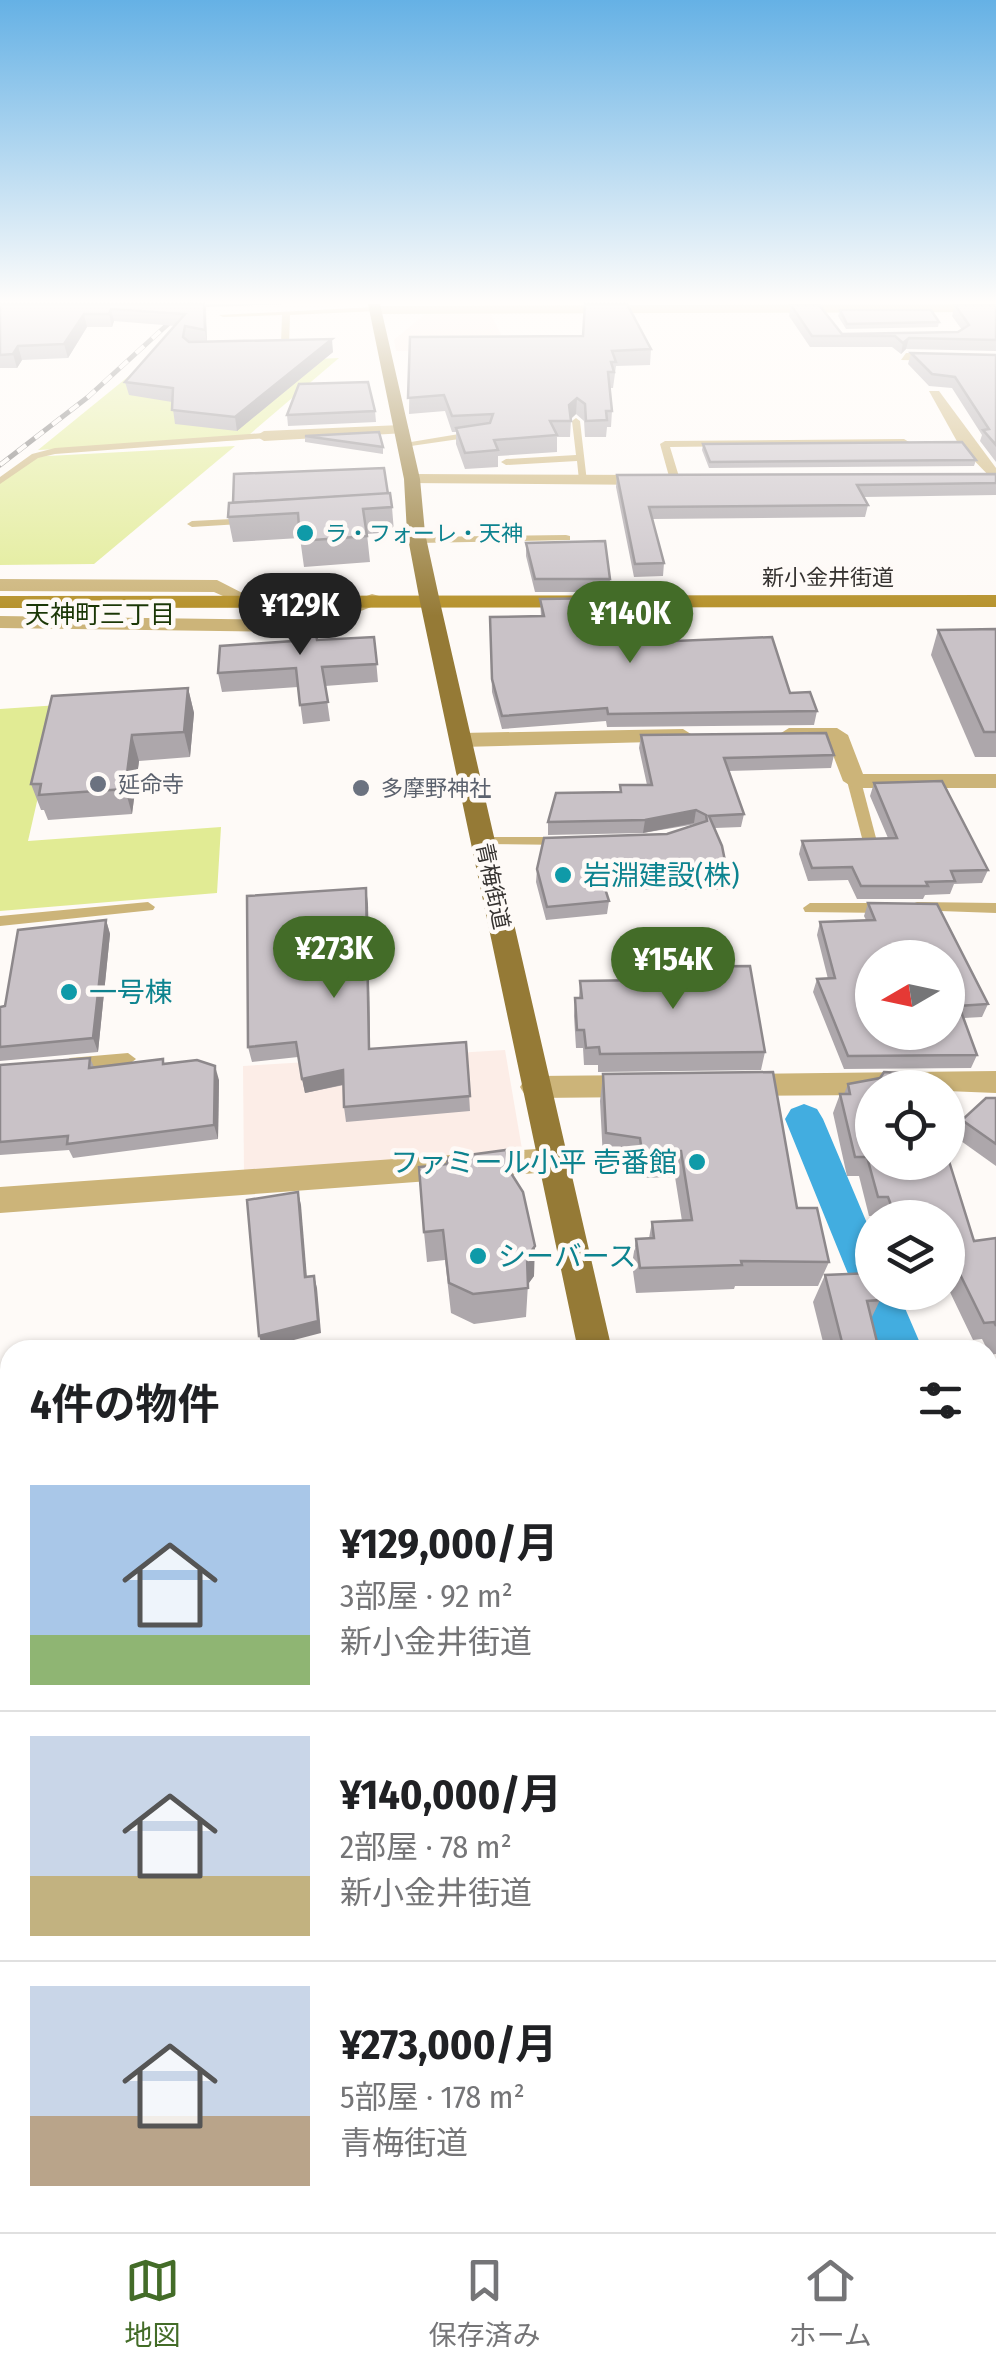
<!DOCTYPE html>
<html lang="ja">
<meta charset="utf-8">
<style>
body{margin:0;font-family:"Fira Sans Condensed","Noto Sans JP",sans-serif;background:#f2f2f2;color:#202124;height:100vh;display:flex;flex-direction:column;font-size:38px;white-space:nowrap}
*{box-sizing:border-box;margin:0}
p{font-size:32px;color:#757577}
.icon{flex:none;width:55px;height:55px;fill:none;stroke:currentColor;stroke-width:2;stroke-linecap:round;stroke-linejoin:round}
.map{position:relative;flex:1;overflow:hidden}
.drawer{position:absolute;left:0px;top:1340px;width:998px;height:892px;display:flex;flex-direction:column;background:#fff;border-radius:30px 30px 0 0;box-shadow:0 2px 8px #0004}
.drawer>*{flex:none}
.needle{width:65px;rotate:261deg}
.fabs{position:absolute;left:855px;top:940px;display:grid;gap:20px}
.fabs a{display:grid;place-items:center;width:110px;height:110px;border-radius:50%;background:#fff;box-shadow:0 2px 8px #0004;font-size:50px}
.price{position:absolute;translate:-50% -85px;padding:0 22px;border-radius:35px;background:#436c28;color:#fff;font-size:32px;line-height:65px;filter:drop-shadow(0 2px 5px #0008)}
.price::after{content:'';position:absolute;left:50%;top:60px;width:30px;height:22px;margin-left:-15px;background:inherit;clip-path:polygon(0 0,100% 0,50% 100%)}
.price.active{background:#222;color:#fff}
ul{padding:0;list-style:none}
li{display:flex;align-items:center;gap:30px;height:250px;padding:0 30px}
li+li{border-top:2px solid #e0e0e0}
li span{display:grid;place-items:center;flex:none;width:280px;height:200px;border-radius:0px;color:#555}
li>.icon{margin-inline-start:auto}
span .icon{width:120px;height:120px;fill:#fffc;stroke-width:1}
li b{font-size:42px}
h2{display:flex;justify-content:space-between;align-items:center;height:120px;padding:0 30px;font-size:42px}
.menu{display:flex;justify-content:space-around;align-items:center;height:140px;border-top:2px solid #e0e0e0;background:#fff;font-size:28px;color:#757577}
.menu a{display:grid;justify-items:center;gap:5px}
.menu .active{color:#436c28}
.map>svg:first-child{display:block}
.commercial{fill:#fcede7}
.green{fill:#e1eb94}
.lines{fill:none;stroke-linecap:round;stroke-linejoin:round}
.canal{fill:#42ade0;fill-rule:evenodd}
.service{fill:#ccb479;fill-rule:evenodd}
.minor{fill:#ccb479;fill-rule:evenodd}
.secondary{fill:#b59028;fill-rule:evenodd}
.primary{fill:#957a36;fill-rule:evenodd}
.rail-casing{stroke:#787573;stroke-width:5}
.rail{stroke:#fefaf7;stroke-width:4;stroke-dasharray:11;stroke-linecap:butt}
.wall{fill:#ada7ab}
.shaded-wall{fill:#8d888b}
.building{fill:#c9c2c7;stroke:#8d888b;stroke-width:2.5;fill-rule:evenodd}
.culture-dot{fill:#0f9aa8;stroke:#fefaf7;stroke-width:4}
.worship-dot{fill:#6b7280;stroke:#fefaf7;stroke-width:4}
.labels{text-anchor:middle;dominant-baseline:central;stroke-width:9;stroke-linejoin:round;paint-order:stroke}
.far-culture-label{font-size:22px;fill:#0d838f;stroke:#fefaf7;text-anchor:start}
.far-street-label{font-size:22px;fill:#353230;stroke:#fefaf7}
.far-worship-label{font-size:22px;fill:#5b616d;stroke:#fefaf7;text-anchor:start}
.far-neighbourhood-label{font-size:25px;fill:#1b3706;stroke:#fefaf7}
.culture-label{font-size:28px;fill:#0d838f;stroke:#fefaf7;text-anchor:start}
</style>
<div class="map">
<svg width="996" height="2232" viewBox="0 0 996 2232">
<rect width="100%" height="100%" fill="#fefaf7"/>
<!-- commercial -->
<g class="commercial">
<polygon points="490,313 509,350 396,351 394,340 425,314"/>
<polygon points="505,1050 522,1149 244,1173 243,1066"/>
</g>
<!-- green -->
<g class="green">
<polygon points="339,358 243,440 38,450 140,367"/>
<polygon points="235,446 94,564 0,565 0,478 29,457"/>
<polygon points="59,705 28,841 221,827 217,893 0,911 0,709"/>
</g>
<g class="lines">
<!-- canal -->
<g class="canal">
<polygon points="804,1104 817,1109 823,1119 872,1235 872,1292 898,1292 923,1350 879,1350 785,1119 791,1109"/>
<polygon points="988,1529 996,1533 996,1600 988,1596"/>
</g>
<!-- service -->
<g class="service">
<polygon points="375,307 378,311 290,315 289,345 268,348 265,344 281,343 282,315 223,317 219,315"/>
<polygon points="576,418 580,421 587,482 579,480 577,461 506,465 501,462 506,459 576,455 572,421"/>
<polygon points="477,431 480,432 480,436 404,447 399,444"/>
<polygon points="264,433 267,434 267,438 55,454 38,458 0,484 0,477 32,454 55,448"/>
<polygon points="904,439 909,442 907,444 670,447 680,480 675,483 670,480 660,444 665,441"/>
<polygon points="252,518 256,519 256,523 192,527 187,524 192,521"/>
<polygon points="566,535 570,536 570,540 418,543 413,540 418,537"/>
<polygon points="854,777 861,781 876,838 874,841 864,841 862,838 847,781"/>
<polygon points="484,837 567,837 574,841 567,845 479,844 479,838"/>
<polygon points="148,902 155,907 153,910 0,926 0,916"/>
<polygon points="917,902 996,903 996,913 912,910 912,904"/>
<polygon points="810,903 886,903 893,908 886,913 805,912 803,908"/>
<polygon points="128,1053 136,1059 128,1065 70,1070 62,1064 70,1058"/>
<polygon points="10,1680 10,1704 0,1705 0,1681"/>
<rect x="64" y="2222" width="32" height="10"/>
</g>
<!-- minor -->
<g class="minor">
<polygon points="996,304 996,312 375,314 369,310 375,306"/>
<polygon points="906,353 996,354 996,362 901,360"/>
<polygon points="929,391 939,391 996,468 996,483 959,445"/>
<polygon points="401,425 409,430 406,433 264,441 256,436 264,431"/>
<polygon points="412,474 658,475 666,480 658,485 406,483 406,475"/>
<polygon points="0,579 217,580 264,604 254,610 214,592 0,591"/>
<polygon points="372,594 379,596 379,604 319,627 288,632 0,628 0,616 288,620 308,618"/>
<polygon points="837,728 848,735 863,774 996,774 996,788 854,788 843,781 828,742 789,742 778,735 789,728"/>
<polygon points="683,729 694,736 691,741 461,747 450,740 461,733"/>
<polygon points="996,1071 996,1093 872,1088 872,1095 734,1096 724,1093 719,1085 724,1077 734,1074"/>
<polygon points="643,1075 653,1078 658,1086 653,1094 643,1097 535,1098 525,1095 520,1087 525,1079 535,1076"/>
<polygon points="550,1148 561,1151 565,1160 561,1169 550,1172 0,1213 0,1187"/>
<polygon points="996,1475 996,1513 988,1515 988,1477"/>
<rect x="988" y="1685" width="8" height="42"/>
</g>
<!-- secondary -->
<polygon class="secondary" points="996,595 996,607 0,608 0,596"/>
<!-- primary -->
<g class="primary">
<polygon points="368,304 380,304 420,479 425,533 440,602 612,1350 578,1350 420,602 407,533 404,479"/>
<polygon points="772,2222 826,2222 828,2232 774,2232"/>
</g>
<!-- rail casing -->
<g class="rail-casing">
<polyline id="rail" points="0,465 88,397 190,304"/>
</g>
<!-- rail -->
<use href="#rail" class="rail"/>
</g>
<!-- wall -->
<g class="wall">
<polygon points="0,304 286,304 206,307 207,342 333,352 237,431 175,424 172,402 129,395 125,382 175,326 114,321 112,327 87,327 68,358 22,360 17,368 0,368"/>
<polygon points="791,305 842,334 958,332 962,330 952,316 955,305 996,305 996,351 906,349 901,354 892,347 810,347 789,316"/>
<polygon points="840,310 939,322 938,327 846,329 838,316"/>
<polygon points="410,337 651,349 650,365 616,366 613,388 610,388 612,411 611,427 607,427 606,437 585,437 584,421 576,414 571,419 570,437 557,437 557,452 498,456 498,467 465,469 456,444 456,432 452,432 445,411 409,414"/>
<polygon points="911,353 996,355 996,462 980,441 982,435 952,388 929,386 908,364"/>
<polygon points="375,411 376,422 288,426 287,415"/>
<polygon points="305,436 383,447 383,454 305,442"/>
<polygon points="703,444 976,460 974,466 709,468 702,450"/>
<polygon points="996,474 996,495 863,497 868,505 865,517 652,519 664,563 663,576 634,577 616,487 617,475"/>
<polygon points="388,494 392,507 394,532 367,534 370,562 304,567 300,538 233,542 228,517"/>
<polygon points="526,543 610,579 609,592 535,592 526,556"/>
<polygon points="540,599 614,619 676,641 790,693 817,711 814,725 607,727 606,721 502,729 492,692 490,617 541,616"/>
<polygon points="996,629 996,757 975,757 931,655 938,630"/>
<polygon points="374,637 378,682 325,686 330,721 303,724 298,687 222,692 218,673 317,640"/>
<polygon points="188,688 194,713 190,757 139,761 132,814 48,820 44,810 41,810 31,784"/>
<polygon points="641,735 834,755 831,768 728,771 744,814 741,827 715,828 728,876 725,890 605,889 609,901 607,914 546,920 536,882 537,869 667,834 696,824 643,833 548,835 548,822 620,792 620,785 647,785 639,748"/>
<polygon points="874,783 988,870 982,883 954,884 950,894 925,895 923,899 857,899 848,880 808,881 799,854 802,841 888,838 870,796"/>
<polygon points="868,903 988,1004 982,1017 964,1018 977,1055 971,1068 844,1069 813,992 817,979 828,979 817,935 820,922 866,920 864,916"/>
<polygon points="368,904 370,1049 466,1042 470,1111 346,1122 344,1107 344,1085 305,1093 298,1057 252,1062 248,1047"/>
<polygon points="106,920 110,934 98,1052 0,1061 0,1007 5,1006"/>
<polygon points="646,967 765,1052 761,1070 598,1072 598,1065 584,1065 583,1048 576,1048 574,1016 575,998 579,998 580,981 644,980"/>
<polygon points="90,1058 94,1067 164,1063 219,1080 218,1139 73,1158 69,1150 0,1155 0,1065"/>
<polygon points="603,1074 797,1208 829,1262 818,1286 735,1286 734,1289 636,1293 632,1264 636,1239 649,1238 652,1222 682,1221 675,1177 638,1178 636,1164 603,1159 600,1101"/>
<polygon points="848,1084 974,1241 996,1238 996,1354 990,1355 982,1339 973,1340 948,1288 948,1218 880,1218 880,1216 869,1216 859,1176 847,1176 833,1113 840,1094 844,1094"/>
<polygon points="996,1098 996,1166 954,1136 962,1120"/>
<polygon points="446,1158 509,1170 534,1276 528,1284 526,1317 474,1324 451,1313 445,1260 427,1262 424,1232 446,1164"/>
<polygon points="825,1275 880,1300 871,1319 879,1350 825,1350 813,1302"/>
<polygon points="996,1424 996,1459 988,1460 988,1425"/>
<rect x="988" y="1571" width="8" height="106"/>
<polygon points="988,1740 996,1740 996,1797 988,1798"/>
<polygon points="988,1877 996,2232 872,2232 870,2222 988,2222"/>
</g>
<!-- shaded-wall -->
<g class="shaded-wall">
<polygon points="204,304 205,304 207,343 205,330"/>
<polygon points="111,309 114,321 112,327 109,314"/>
<polygon points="84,314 87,327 68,358 64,344"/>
<polygon points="909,338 906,349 901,354 903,343"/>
<polygon points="332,339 333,352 237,431 235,417"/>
<polygon points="18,346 22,360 17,368 13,354"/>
<polygon points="577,398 576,414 568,421 569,405"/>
<polygon points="188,688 194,713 190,757 184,732"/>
<polygon points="132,735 139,761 132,814 125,789"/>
<polygon points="696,810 694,823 643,833 645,820"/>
<polygon points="366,888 368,904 370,1064 369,1049"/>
<polygon points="106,920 110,934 98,1052 93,1038"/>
<polygon points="215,1066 219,1080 218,1139 214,1125"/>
<polygon points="343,1070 346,1084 305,1093 302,1079"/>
<polygon points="298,1192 301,1205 308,1290 305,1277"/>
<polygon points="535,1246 534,1276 526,1287 527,1257"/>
<polygon points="314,1276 317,1288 321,1333 263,1348 259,1336"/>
<polygon points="0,1794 8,1798 0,1889"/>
<polygon points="173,2222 182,2222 181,2232 173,2232"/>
</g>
<!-- building -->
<g class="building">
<polygon points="0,304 204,304 205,330 185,326 183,337 189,342 332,339 235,417 172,410 173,388 125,382 185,314 111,309 109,314 84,314 64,344 18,346 13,354 0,355"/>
<polygon points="585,304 627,304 651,349 612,351 616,362 611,362 614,372 608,372 612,411 606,411 607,420 586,421 585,404 577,398 569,405 571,421 550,421 557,435 494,440 498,450 465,453 456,428 490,423 493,414 452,416 444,395 408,398 410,337 583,336"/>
<polygon points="791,305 819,305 842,334 958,332 969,325 955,305 996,305 996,340 909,338 903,343 895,336 812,336"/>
<polygon points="840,310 931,310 939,322 847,324"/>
<polygon points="911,353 996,355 996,445 983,430 989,429 955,377 932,374"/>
<polygon points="368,382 375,411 287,415 299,384"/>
<polygon points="379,432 383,447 305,436"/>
<polygon points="962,442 976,460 710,462 703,444"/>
<polygon points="384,468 388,494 233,503 234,474"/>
<polygon points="996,474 996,483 857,485 868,505 649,507 664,563 635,564 617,475"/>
<polygon points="390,493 392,507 363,509 367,536 300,541 298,513 228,517 229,503"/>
<polygon points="605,541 610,579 535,579 526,543"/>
<polygon points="612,598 614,619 670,618 676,641 772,637 790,693 810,692 817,711 608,714 607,708 502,716 492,679 490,617 544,616 540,599"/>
<polygon points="314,621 317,640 374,637 377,664 322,667 328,702 300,705 296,668 218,673 220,646 293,641 290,624"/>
<polygon points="996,629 996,732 984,732 938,630"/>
<polygon points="188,688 184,732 132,735 125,789 39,795 41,784 31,784 52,696"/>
<polygon points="826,733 834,755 724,758 744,814 709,816 722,846 728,876 601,876 609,901 547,907 537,869 544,838 667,834 707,821 706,815 696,810 645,820 548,822 556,793 621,792 620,785 652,785 641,735"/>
<polygon points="942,781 988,870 951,871 955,881 926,882 928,886 861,886 852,867 812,868 802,841 897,838 874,783"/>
<polygon points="366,888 369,1049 466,1042 470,1096 344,1107 343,1070 302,1079 296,1042 248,1047 247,896"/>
<path d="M868,903l69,1 51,100 -29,2 18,49 -129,1 -31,-77 18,-1 -15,-56 55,-2zM872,958h76v74h-76z"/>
<polygon points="106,920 93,1038 0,1047 0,1007 5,1006 18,930"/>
<polygon points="750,966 765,1052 600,1054 599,1047 586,1048 584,1030 577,1030 575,998 582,998 580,981 646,980 646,967"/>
<polygon points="90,1058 89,1068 163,1059 163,1064 197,1060 215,1066 214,1125 67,1144 68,1136 0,1142 0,1065"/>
<polygon points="773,1072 797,1208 817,1208 829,1262 741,1261 742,1265 640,1268 636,1239 654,1238 652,1222 692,1220 681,1151 642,1152 640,1138 606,1133 603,1074"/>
<polygon points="884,1072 921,1074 925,1088 872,1088 872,1162 948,1162 948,1158 974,1241 996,1238 996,1326 994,1322 984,1323 951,1256 948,1256 948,1218 896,1218 888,1197 878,1197 867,1157 855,1157 840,1094 850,1094 848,1084 880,1078"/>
<polygon points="986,1098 996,1098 996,1144 962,1120"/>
<polygon points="506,1150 509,1170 523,1192 535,1246 527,1257 528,1288 473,1294 449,1283 443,1230 424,1232 419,1167 448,1164 446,1158"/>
<polygon points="298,1192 305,1277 314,1276 318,1321 259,1336 247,1200"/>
<polygon points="872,1273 872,1292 878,1292 880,1300 867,1301 879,1350 844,1350 825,1275"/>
<polygon points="996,1424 996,1454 988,1454 988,1425"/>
<rect x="988" y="1571" width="8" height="87"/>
<rect x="988" y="1740" width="8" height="52"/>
<polygon points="996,1876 996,2232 888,2232 887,2222 988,2222 988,2151 989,2151 988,2147 988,1877"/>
<rect x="112" y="2222" width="61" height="10"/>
<polygon points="479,2222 546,2222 547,2232 480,2232"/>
</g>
<!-- sky -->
<linearGradient id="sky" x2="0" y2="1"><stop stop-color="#65b1e5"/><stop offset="0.49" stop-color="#fffdfb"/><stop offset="1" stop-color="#fffdfb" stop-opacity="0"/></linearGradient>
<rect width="996" height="616" fill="url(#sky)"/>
<!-- markers -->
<g class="culture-dot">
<circle cx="305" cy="533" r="10"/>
<circle cx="563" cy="875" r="10"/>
<circle cx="69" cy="992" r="10"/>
<circle cx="697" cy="1162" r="10"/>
<circle cx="478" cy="1256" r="10"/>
</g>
<g class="worship-dot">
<circle cx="98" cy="784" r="10"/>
<circle cx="361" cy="788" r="10"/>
</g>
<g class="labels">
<!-- far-culture labels -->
<g class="far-culture-label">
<text x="325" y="533">ラ・フォーレ・天神</text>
</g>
<!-- far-street labels -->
<g class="far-street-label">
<text x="828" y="577">新小金井街道</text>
<text transform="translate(493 886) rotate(78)">青梅街道</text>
</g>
<!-- far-worship labels -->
<g class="far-worship-label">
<text x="118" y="784">延命寺</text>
<text x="381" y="788">多摩野神社</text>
</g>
<!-- far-neighbourhood labels -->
<g class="far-neighbourhood-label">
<text x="100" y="615">天神町三丁目</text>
</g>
<!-- culture labels -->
<g class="culture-label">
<text x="583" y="875">岩淵建設(株)</text>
<text x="89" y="992">一号棟</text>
<text x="677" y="1162" text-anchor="end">ファミール小平 壱番館</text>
<text x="498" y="1256">シーバース</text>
</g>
</g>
</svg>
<div class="fabs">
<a><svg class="needle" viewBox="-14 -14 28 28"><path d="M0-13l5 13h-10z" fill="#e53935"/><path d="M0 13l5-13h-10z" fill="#757577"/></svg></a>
<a><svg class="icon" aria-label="locate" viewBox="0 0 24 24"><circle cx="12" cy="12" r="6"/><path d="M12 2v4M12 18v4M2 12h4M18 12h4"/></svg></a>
<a><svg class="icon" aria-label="layers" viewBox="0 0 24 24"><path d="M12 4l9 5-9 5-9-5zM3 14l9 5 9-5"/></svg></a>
</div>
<b class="price active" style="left:300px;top:658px">¥129K</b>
<b class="price" style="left:630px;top:666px">¥140K</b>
<b class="price" style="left:334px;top:1001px">¥273K</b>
<b class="price" style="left:673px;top:1012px">¥154K</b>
<section class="drawer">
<h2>4件の物件<svg class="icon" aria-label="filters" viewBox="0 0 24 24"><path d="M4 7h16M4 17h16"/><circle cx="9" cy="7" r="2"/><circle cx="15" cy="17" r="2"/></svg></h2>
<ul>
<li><span style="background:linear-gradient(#a9c7e8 75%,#8fb573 0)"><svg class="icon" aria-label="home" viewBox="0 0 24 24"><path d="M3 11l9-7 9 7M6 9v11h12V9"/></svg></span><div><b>¥129,000/月</b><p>3部屋 · 92 m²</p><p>新小金井街道</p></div></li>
<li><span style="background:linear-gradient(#c9d6e8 70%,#c2b280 0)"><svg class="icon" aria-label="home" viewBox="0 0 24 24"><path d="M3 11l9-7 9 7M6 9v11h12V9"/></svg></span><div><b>¥140,000/月</b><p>2部屋 · 78 m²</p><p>新小金井街道</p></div></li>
<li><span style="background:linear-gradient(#c9d6e8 65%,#b9a48a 0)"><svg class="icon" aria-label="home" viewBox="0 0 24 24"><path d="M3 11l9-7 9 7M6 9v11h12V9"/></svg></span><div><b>¥273,000/月</b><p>5部屋 · 178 m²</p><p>青梅街道</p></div></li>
</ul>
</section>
</div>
<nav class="menu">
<a class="active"><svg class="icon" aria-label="map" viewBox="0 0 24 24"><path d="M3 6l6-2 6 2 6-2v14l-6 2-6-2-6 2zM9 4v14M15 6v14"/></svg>地図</a>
<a><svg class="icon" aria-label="saved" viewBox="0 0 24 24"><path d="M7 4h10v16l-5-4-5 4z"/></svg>保存済み</a>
<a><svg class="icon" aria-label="home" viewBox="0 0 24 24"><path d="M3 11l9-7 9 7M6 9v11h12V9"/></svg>ホーム</a>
</nav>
